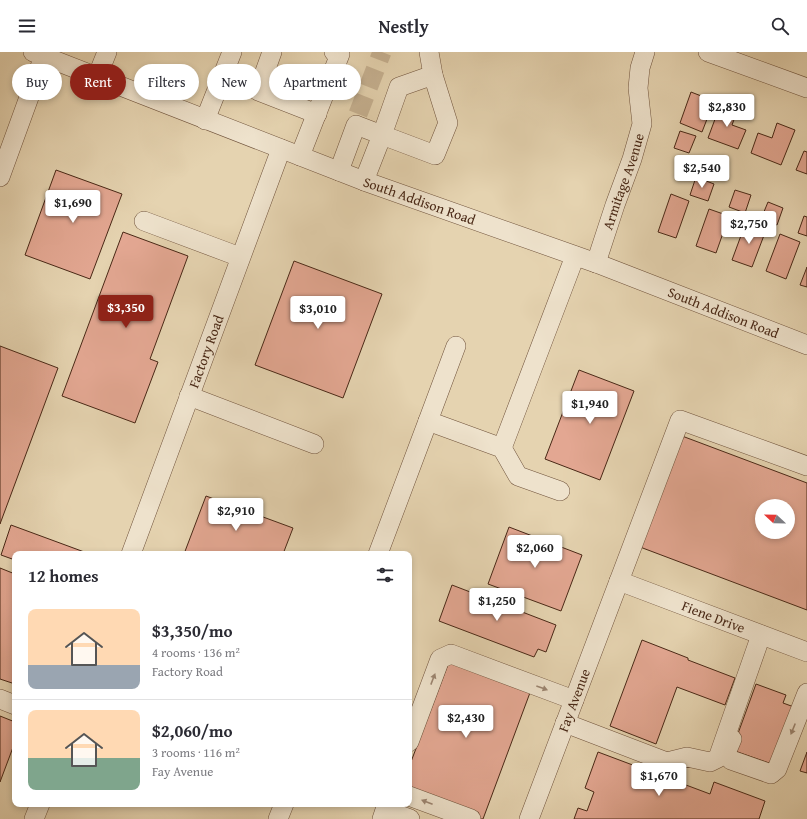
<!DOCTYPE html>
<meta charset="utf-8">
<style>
body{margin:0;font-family:"Gentium Book Plus",serif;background:#f2f2f3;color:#2b2b33;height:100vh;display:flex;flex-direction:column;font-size:15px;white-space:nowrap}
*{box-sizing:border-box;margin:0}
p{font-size:13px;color:#7c7c81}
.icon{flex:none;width:22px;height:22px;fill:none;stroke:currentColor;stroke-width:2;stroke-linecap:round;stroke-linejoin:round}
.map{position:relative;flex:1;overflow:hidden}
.panel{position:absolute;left:12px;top:499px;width:400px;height:256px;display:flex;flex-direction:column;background:#fff;border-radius:8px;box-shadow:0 2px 6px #0003}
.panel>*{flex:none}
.guide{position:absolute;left:12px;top:12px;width:400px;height:36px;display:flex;gap:8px}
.needle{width:26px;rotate:292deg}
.fabs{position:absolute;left:755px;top:447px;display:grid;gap:8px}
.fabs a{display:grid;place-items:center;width:40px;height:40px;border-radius:50%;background:#fff;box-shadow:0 2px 6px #0003;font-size:20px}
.price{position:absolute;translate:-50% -34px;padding:0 9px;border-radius:4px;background:#fff;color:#222;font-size:13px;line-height:26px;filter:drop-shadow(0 1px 2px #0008)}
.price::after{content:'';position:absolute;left:50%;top:24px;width:12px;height:9px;margin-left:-6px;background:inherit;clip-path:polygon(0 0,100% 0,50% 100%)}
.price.current{background:#8f2418;color:#fff}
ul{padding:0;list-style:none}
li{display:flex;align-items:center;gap:12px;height:100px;padding:0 16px}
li+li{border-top:1px solid #e1e1e2}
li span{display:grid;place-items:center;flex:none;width:112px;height:80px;border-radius:8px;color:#555}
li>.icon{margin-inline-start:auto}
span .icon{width:48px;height:48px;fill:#fffc;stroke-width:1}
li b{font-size:17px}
h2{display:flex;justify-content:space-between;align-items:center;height:48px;padding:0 16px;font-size:17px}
.tag{padding:0 14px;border-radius:18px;background:#fff;box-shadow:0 2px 6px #0003;font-size:14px;line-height:36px}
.tag.current{background:#8f2418;color:#fff}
header{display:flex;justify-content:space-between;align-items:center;height:52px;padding:0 16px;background:#fff;font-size:18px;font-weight:700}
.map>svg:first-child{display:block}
.building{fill:#e3a792;stroke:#492816;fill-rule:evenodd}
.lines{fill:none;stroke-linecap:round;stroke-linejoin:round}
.minor-tunnel{stroke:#c6b191;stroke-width:19;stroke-dasharray:19 10;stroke-linecap:butt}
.minor-casing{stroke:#70533c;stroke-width:20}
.minor{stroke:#eee2cc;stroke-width:19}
.oneway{fill:#9c8571}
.labels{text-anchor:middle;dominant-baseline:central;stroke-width:4;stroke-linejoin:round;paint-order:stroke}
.street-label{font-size:14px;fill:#492816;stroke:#eee2cc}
</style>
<header><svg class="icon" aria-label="menu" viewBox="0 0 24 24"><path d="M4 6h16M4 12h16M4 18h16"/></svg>Nestly<svg class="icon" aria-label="search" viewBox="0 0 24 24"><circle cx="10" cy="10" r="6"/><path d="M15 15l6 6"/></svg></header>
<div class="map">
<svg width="807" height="767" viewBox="0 0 807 767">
<rect width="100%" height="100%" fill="#e5d3b0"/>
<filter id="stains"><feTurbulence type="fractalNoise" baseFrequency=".005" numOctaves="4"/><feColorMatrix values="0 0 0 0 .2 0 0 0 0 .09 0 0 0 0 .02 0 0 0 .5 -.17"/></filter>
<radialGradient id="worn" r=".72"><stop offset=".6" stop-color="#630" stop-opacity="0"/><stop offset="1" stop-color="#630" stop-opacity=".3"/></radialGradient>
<!-- building -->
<g class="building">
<polygon points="691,40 714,49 702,80 680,71"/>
<polygon points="721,51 738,57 732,73 746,78 738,97 708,86"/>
<polygon points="777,71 795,78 781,113 751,101 758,81 772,86"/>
<polygon points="680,79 696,84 689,101 674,96"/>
<polygon points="804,99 807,100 807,122 796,118"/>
<polygon points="56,118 122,142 90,227 25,203"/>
<polygon points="696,125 714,132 708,149 690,143"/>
<polygon points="735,138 751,143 745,161 729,155"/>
<polygon points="671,142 689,149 676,186 658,180"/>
<polygon points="768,150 783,156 777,173 761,167"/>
<polygon points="709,157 729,164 716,201 696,194"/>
<polygon points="804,164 807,165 807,184 798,181"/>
<polygon points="746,170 766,178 752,215 732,208"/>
<polygon points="123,180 188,204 150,307 158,310 135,371 62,344"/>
<polygon points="780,182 800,190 786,227 766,219"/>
<polygon points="294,209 382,242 343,346 255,313"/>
<polygon points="807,215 807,235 800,233"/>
<polygon points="0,294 58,316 0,472"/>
<polygon points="579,318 634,339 600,428 545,407"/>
<path d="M682,384l125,47v127l-167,-63zM762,454h26v26h-26z"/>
<polygon points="206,444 293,476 283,502 184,502"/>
<polygon points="11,473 87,501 87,502 15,502 15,508 1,503"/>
<polygon points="509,475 582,503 561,559 488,532"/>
<polygon points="0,516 15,522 15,632 0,627"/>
<polygon points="452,533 556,573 546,600 538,597 534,605 439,569"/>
<polygon points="642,588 688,606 688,608 735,626 725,653 677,635 656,692 610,674"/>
<polygon points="450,607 531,638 483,767 479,767 409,741 409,715"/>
<polygon points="756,632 786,643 783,651 794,655 772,712 732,698"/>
<polygon points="0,664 15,670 15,690 0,730"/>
<polygon points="598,700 710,742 714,730 765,749 759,767 574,767 578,756 587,759 594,740 585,736"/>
<polygon points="807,700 807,721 800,719"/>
</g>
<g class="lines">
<!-- minor-tunnel -->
<polyline class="minor-tunnel" points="358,62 382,0"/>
<!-- minor casing -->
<g class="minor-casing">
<g id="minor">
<path id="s1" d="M33,0l331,129 232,82 211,82"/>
<polyline points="272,0 258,39 317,62"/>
<polyline points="429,0 433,23"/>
<polyline points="708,0 807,36"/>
<polyline points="97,25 107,0"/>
<polyline points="205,68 232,0"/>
<polyline points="300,104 340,2 334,0"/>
<polyline points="339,119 356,73 382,83 399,35 433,23 448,71 435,103 382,83 364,129"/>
<polyline points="0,125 44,4"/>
<polyline points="144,169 240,205"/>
<path id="s2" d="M596,211l19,-58 17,-46 10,-35 -4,-36 2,-20 5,-16"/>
<polyline points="456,294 428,369 502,396 518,424 560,439"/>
<polyline points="189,344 314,392"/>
<polyline points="502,396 575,204"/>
<path id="s3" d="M131,502l150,-405"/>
<polyline points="378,502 428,369"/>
<path id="s4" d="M619,529l188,71"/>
<polyline points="0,647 15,653"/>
<polyline points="565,671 667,710 687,705 710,710 718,706 761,583"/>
<polyline points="732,687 726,701 731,708 771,722 777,717 807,641"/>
<polyline points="409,690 440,607 451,602 574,648"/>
<polyline points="409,744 471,767"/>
<polyline points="34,767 40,752"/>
<polyline points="278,767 284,752"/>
<polyline points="382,767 385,758 410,767"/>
<path id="s5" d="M529,767l151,-399 127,46"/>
</g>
</g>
<!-- minor -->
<use href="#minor" class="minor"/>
</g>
<!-- one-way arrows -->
<defs><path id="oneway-solid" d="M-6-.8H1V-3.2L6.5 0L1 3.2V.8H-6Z"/></defs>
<g class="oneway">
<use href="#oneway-solid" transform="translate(433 627) rotate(-69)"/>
<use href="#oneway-solid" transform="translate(542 636) rotate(20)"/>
<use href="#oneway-solid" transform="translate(793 677) rotate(112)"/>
<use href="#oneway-solid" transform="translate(427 750) rotate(-159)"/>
</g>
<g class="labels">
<!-- street labels -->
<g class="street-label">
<text stroke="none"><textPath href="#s2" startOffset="86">Armitage Avenue</textPath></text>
<text stroke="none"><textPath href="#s1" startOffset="414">South Addison Road</textPath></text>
<text stroke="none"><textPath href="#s1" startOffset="738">South Addison Road</textPath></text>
<text stroke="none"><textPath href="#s3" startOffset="216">Factory Road</textPath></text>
<text stroke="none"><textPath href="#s4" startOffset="101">Fiene Drive</textPath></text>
<text stroke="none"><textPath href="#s5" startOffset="127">Fay Avenue</textPath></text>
</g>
</g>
<rect width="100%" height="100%" filter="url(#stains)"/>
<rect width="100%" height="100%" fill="url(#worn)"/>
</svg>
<div class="fabs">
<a><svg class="needle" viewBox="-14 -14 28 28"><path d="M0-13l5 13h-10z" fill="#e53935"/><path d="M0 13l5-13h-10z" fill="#7c7c81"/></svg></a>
</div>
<b class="price" style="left:727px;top:76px">$2,830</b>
<b class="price" style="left:702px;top:137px">$2,540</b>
<b class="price" style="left:73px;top:172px">$1,690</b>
<b class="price" style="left:749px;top:193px">$2,750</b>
<b class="price current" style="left:126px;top:277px">$3,350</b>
<b class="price" style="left:318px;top:278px">$3,010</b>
<b class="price" style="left:590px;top:373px">$1,940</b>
<b class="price" style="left:236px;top:480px">$2,910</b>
<b class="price" style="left:535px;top:517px">$2,060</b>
<b class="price" style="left:497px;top:570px">$1,250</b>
<b class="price" style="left:466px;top:687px">$2,430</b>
<b class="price" style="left:659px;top:745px">$1,670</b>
<div class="guide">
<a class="tag">Buy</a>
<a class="tag current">Rent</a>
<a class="tag">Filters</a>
<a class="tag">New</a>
<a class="tag">Apartment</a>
</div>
<section class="panel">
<h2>12 homes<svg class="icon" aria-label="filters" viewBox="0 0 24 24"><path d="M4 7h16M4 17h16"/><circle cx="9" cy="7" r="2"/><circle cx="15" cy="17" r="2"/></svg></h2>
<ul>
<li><span style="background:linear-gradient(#ffd9b3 70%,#9aa5b1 0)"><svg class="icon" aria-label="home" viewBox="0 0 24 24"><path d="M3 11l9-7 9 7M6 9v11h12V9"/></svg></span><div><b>$3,350/mo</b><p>4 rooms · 136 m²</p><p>Factory Road</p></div></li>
<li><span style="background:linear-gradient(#ffd9b3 60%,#7fa58c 0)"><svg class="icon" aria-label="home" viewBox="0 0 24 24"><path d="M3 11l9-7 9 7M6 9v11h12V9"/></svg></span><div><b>$2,060/mo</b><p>3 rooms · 116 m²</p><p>Fay Avenue</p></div></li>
</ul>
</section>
</div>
